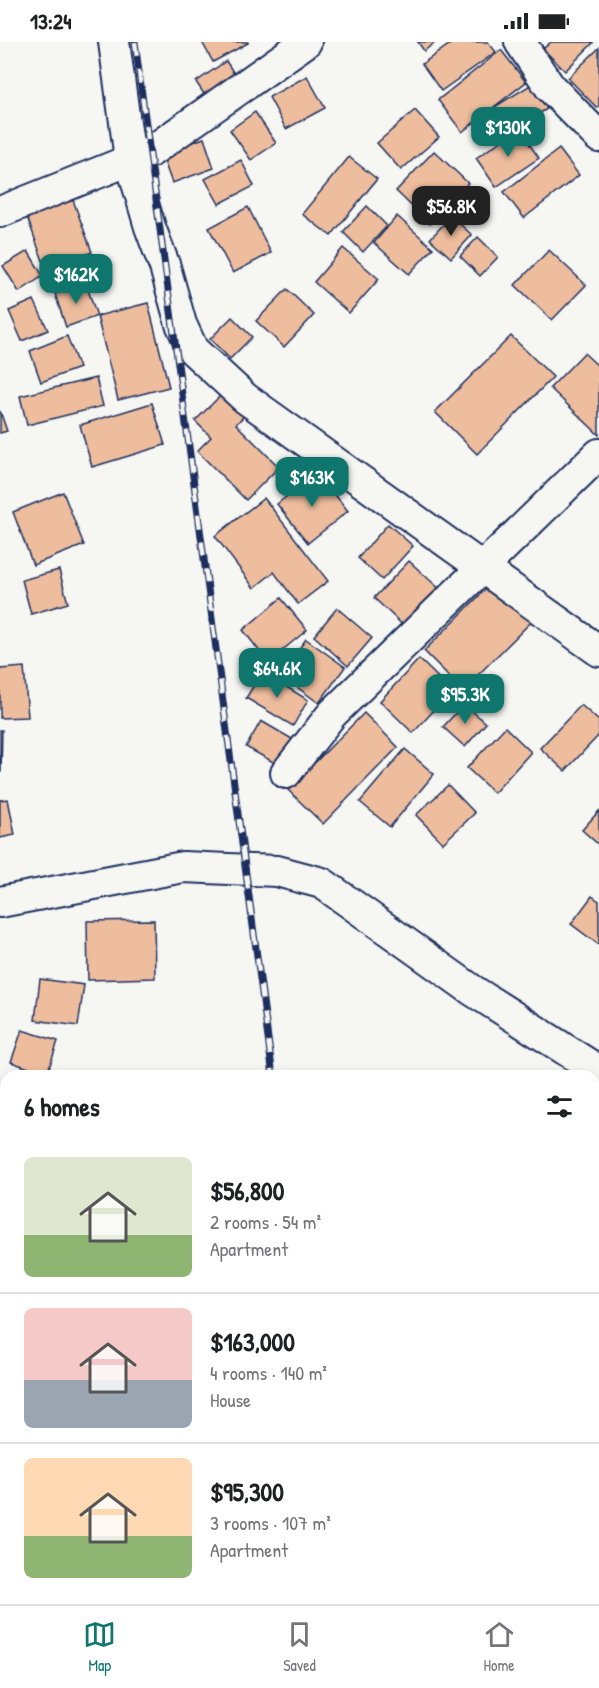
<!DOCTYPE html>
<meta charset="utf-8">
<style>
body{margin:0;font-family:"Patrick Hand",sans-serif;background:#f2f2f2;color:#202124;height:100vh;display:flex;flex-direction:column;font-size:22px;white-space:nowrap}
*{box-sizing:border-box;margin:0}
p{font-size:20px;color:#757577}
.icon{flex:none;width:33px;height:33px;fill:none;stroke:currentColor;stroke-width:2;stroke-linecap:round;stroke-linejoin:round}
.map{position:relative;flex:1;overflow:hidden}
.sheet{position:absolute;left:0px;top:1028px;width:600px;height:536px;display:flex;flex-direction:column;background:#fff;border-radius:18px 18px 0 0;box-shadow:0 3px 9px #0003}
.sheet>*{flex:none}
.price{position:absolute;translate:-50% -51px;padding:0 14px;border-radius:12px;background:#0f766e;color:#fff;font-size:20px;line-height:39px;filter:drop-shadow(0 2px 3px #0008)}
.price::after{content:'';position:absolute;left:50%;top:36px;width:18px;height:14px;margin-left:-9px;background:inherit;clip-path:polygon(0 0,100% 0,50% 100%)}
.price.active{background:#222;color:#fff}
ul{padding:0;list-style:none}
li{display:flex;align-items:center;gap:18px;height:150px;padding:0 24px}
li+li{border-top:2px solid #e0e0e0}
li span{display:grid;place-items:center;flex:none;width:168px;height:120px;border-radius:9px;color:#555}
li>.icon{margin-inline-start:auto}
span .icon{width:72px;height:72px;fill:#fffc;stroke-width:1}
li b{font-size:26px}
h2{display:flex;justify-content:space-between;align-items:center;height:72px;padding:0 24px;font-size:26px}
.status{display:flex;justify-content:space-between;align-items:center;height:42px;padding:0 30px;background:#fff;direction:ltr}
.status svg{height:16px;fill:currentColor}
.menu{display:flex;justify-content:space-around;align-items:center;height:84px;border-top:2px solid #e0e0e0;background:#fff;font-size:16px;color:#757577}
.menu a{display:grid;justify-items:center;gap:3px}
.menu .active{color:#0f766e}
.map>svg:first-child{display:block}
.building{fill:#eebd9e;stroke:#1b2f5e;stroke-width:1.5}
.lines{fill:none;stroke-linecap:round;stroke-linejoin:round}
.minor-casing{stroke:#1b2f5e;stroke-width:34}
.minor{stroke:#f6f6f2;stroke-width:30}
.rail-casing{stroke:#1b2f5e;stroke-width:7}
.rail{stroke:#f6f6f2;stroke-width:4.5;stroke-dasharray:14;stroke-linecap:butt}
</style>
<div class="status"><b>13:24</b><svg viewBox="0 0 49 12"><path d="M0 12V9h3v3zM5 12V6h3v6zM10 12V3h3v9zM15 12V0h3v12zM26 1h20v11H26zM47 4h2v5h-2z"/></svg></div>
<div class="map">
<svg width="599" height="1562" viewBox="0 0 599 1562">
<rect width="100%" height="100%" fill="#f6f6f2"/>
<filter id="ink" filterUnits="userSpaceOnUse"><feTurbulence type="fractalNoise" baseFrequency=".0167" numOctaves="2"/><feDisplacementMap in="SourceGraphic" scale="12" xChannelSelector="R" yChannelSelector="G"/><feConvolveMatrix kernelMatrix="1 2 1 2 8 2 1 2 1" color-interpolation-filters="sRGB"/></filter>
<g filter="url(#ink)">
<!-- building -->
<g class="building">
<polygon points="202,0 248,0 248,1 213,20"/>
<polygon points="418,0 436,0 424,9"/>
<polygon points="453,0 488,0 496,10 441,49 422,22"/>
<polygon points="551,0 591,0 593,1 565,29 543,7"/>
<polygon points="599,6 599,64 597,66 568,36"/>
<polygon points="501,8 526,40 462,90 438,58"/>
<polygon points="226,19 240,41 210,61 196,40"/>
<polygon points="307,34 325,66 286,87 269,55"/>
<polygon points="532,42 547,67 508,90 493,66"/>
<polygon points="415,68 439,95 401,128 377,101"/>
<polygon points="255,70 276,101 251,118 230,88"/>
<polygon points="519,87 539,116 496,145 476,116"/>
<polygon points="204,96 214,126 172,141 161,111"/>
<polygon points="559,107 579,133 524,176 504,150"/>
<polygon points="434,109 468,141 430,182 396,149"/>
<polygon points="349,115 377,137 331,194 302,172"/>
<polygon points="241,118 254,144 219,162 205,137"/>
<polygon points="73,158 92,210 46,227 27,175"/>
<polygon points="367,164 387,184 363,210 343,190"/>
<polygon points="248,165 271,211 233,231 209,186"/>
<polygon points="397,174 433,206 409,232 374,201"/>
<polygon points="451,174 472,193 451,216 430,197"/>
<polygon points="478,195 498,215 480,234 460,214"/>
<polygon points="343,206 379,237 349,271 314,240"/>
<polygon points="549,208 586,243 552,278 515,243"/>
<polygon points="28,209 43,234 19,250 3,224"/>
<polygon points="86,242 97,274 66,285 55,252"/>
<polygon points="287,247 314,273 284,305 256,279"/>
<polygon points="34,258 48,288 22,299 9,269"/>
<polygon points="148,261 169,345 118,358 97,274"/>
<polygon points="232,275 252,295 230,317 210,297"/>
<polygon points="67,294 79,326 41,340 30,309"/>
<polygon points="511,294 553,335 477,412 435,370"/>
<polygon points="584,311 599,325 599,393 550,346"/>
<polygon points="96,336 103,364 27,383 20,354"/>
<polygon points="224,350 246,372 236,382 279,425 246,458 197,409 211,395 195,379"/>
<polygon points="152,361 165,403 92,425 80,383"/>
<polygon points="0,369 7,389 0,391"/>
<polygon points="317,430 348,469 308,501 277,462"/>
<polygon points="63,450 84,503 33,523 13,470"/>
<polygon points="264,456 328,539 298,562 274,530 254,546 215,494"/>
<polygon points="388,482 413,504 382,538 358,516"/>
<polygon points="409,519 444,551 409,589 374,556"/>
<polygon points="59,528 68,561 31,572 22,538"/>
<polygon points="493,540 532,579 463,648 424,609"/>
<polygon points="281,556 307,588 268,620 243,588"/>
<polygon points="337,566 372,596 348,624 314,594"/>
<polygon points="306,597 345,625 319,661 280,633"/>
<polygon points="419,617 452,649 413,691 380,659"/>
<polygon points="24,625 28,675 0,676 0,627"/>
<polygon points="262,630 308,658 293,684 246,656"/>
<polygon points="464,662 486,681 465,705 443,685"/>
<polygon points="581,663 599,679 599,693 565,729 540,706"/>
<polygon points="364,671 398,705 323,782 288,748"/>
<polygon points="261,679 299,701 284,726 246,705"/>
<polygon points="505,685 531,710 494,751 467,726"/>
<polygon points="0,688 2,688 1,730 0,730"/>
<polygon points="405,707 434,732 390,785 360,760"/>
<polygon points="448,743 475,771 443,801 416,773"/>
<polygon points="8,757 15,793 0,796 0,758"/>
<polygon points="599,769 599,803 582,788"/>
<polygon points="592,854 599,859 599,903 571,882"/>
<polygon points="154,878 155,936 88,938 87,879"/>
<polygon points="40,937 84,943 78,984 35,978"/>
<polygon points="22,988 58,999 47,1032 11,1020"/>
</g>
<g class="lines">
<!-- minor casing -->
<g class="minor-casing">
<g id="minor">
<polyline points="114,0 130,117 150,185 165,225 181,282 193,308 245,356 599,609"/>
<polyline points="520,0 550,45 599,95"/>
<polyline points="0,170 150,110 306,0"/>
<polyline points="286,731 332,672 599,412"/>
<polyline points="0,860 183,825 277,829 322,841 472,948 599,1029"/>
</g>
</g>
<!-- minor -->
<use href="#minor" class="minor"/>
<!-- rail casing -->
<g class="rail-casing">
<g id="rail">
<polyline points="135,0 273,1034"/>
<polyline points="344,1557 345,1562"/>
</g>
</g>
<!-- rail -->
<use href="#rail" class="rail"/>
</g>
</g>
</svg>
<b class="price" style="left:508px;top:116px">$130K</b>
<b class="price active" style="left:451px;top:195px">$56.8K</b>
<b class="price" style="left:76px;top:263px">$162K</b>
<b class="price" style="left:312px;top:466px">$163K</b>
<b class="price" style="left:277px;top:657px">$64.6K</b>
<b class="price" style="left:465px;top:683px">$95.3K</b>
<section class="sheet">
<h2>6 homes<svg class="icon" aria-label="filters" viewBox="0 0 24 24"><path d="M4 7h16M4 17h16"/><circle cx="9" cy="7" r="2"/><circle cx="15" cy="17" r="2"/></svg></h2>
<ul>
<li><span style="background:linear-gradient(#dfe7d0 65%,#8fb573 0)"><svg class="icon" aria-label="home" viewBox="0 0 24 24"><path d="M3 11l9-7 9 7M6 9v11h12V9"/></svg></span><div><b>$56,800</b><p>2 rooms · 54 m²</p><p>Apartment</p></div></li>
<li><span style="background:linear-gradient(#f6c9c9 60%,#9aa5b1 0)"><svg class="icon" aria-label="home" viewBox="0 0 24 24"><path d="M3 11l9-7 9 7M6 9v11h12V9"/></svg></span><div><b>$163,000</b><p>4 rooms · 140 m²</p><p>House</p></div></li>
<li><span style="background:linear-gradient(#ffd9b3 65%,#8fb573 0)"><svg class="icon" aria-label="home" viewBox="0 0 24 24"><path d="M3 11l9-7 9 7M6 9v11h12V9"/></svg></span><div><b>$95,300</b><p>3 rooms · 107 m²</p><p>Apartment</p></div></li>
</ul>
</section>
</div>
<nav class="menu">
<a class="active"><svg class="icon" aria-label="map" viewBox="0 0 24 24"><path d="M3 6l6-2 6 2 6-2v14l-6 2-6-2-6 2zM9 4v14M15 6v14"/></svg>Map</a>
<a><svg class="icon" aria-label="saved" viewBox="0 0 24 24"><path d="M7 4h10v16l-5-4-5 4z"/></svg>Saved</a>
<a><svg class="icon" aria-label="home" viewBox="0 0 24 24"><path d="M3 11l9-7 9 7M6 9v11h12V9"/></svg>Home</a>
</nav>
